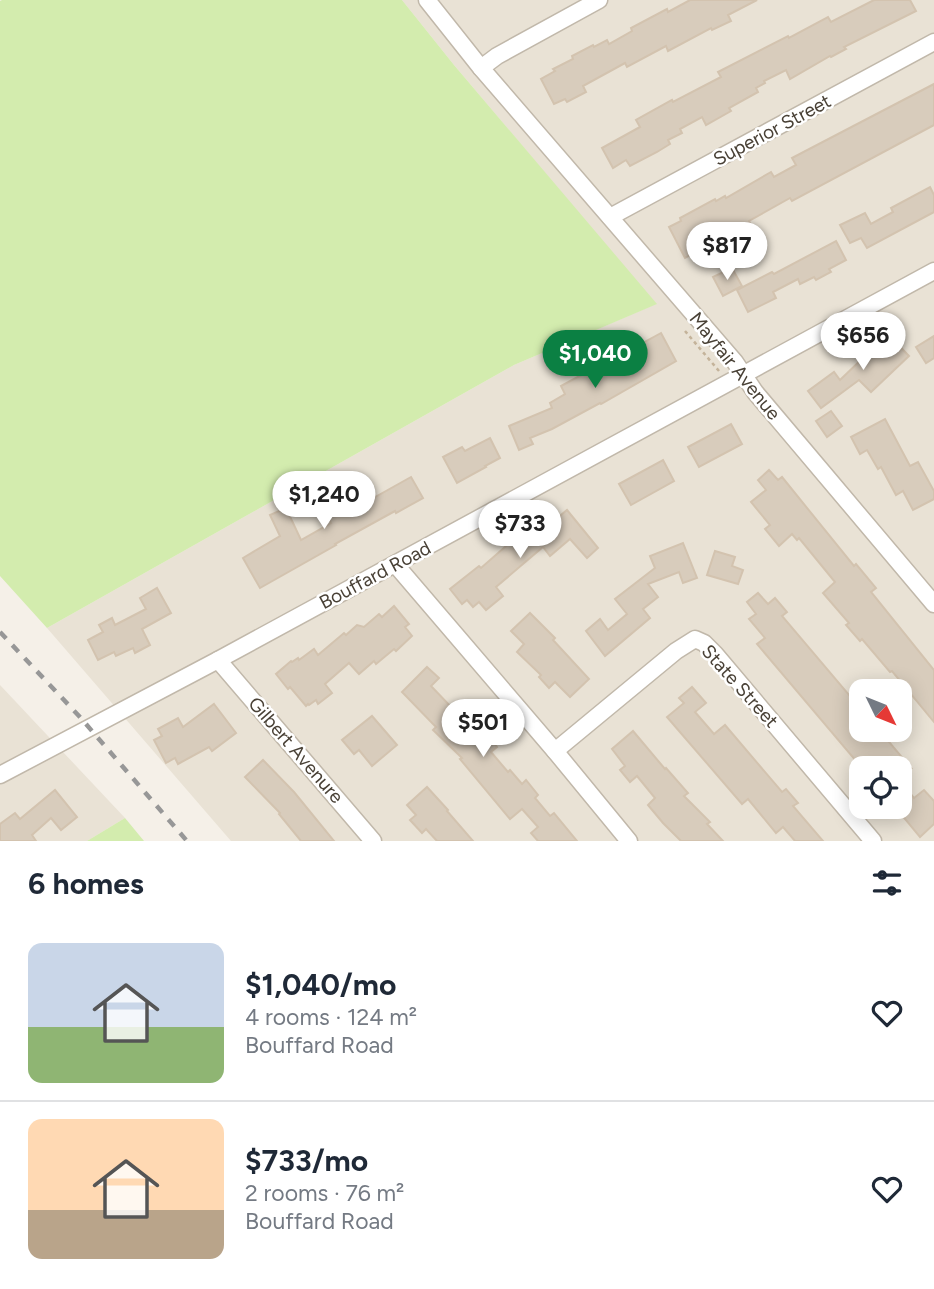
<!DOCTYPE html>
<meta charset="utf-8">
<style>
body{margin:0;font-family:Figtree,sans-serif;background:#f6f6f7;color:#1f2937;height:100vh;display:flex;flex-direction:column;font-size:26px;white-space:nowrap}
*{box-sizing:border-box;margin:0}
p{font-size:23px;color:#747a83}
.icon{flex:none;width:38px;height:38px;fill:none;stroke:currentColor;stroke-width:2;stroke-linecap:round;stroke-linejoin:round}
.map{position:relative;height:841px;overflow:hidden}
.details{display:flex;flex-direction:column;background:#fff;flex:1}
.details>*{flex:none}
.needle{width:46px;rotate:133deg}
.buttons{position:absolute;left:849px;top:679px;display:grid;gap:14px}
.buttons a{display:grid;place-items:center;width:63px;height:63px;border-radius:14px;background:#fff;box-shadow:0 4px 18px #0003;font-size:35px}
.price{position:absolute;translate:-50% -60px;padding:0 16px;border-radius:24px;background:#fff;color:#222;font-size:23px;line-height:46px;filter:drop-shadow(0 2px 4px #0008)}
.price::after{content:'';position:absolute;left:50%;top:42px;width:21px;height:16px;margin-left:-10px;background:inherit;clip-path:polygon(0 0,100% 0,50% 100%)}
.price.active{background:#0b8043;color:#fff}
ul{padding:0;list-style:none}
li{display:flex;align-items:center;gap:21px;height:175px;padding:0 28px}
li+li{border-top:2px solid #e0e1e3}
li span{display:grid;place-items:center;flex:none;width:196px;height:140px;border-radius:14px;color:#555}
li>.icon{margin-inline-start:auto}
span .icon{width:84px;height:84px;fill:#fffc;stroke-width:1}
li b{font-size:30px}
h2{display:flex;justify-content:space-between;align-items:center;height:84px;padding:0 28px;font-size:30px}
.map>svg:first-child{display:block}
.residential{fill:#e9e2d5;fill-rule:evenodd}
.green{fill:#d3ecae}
.building{fill:#d8ccbc;stroke:#d3c3af;stroke-width:2}
.lines{fill:none;stroke-linecap:round;stroke-linejoin:round}
.street-casing{stroke:#c1b8aa;stroke-width:19}
.path{stroke:#c4b39a;stroke-width:2.5;stroke-dasharray:3.5 3.5;stroke-linecap:butt}
.street{stroke:#fff;stroke-width:16}
.rail{stroke:#979797;stroke-width:4.5;stroke-dasharray:9 9;stroke-linecap:butt}
.labels{text-anchor:middle;dominant-baseline:central;stroke-width:5;stroke-linejoin:round;paint-order:stroke}
.street-label{font-size:19px;fill:#494136;stroke:#fff}
</style>
<div class="map">
<svg width="934" height="841" viewBox="0 0 934 841">
<rect width="100%" height="100%" fill="#f5f0e8"/>
<!-- residential -->
<g class="residential">
<path d="M402,0h532v841h-703l-184,-213 467,-263 142,-61 -202,-239zM861,691h39v39h-39zM861,768h39v39h-39z"/>
<polygon points="0,685 125,818 87,841 0,841"/>
</g>
<!-- green -->
<g class="green">
<polygon points="2,0 402,0 454,65 657,304 514,365 47,628 0,576 0,1"/>
<polygon points="125,818 144,841 87,841"/>
</g>
<!-- building -->
<g class="building">
<polygon points="690,0 757,0 728,15 731,21 712,30 711,28 668,51 666,46 627,67 625,63 583,86 586,92 567,102 565,99 554,104 541,79 555,71 553,69 573,59 572,56 593,45 594,47 607,40 609,44 632,31 631,28 667,9 668,12"/>
<polygon points="874,0 910,0 916,11 844,47 846,49 831,57 830,56 790,79 786,70 764,81 765,83 756,88 758,92 729,108 731,111 706,125 702,117 680,129 682,133 668,140 670,144 657,152 630,166 626,160 613,168 602,148 640,127 636,120 672,100 673,102 721,77 718,72 788,36 789,38 828,17 831,22"/>
<polygon points="934,84 934,125 792,201 790,198 749,221 750,223 685,258 669,227 681,221 680,218 715,199 716,201 725,196 726,198 771,172 774,177 796,165 792,158"/>
<polygon points="930,187 934,195 934,212 867,248 861,238 850,243 840,225 865,213 871,224 893,212 891,208"/>
<polygon points="836,241 846,260 829,269 831,272 816,280 814,277 800,284 798,279 773,292 776,298 748,312 737,290 772,272 774,274"/>
<polygon points="732,268 742,286 723,296 713,277"/>
<polygon points="661,333 676,361 601,404 600,403 552,429 530,438 533,444 519,450 509,426 552,408 550,403 565,394 561,386 589,371 587,367 601,359 608,371 647,350 643,343"/>
<polygon points="888,334 909,356 871,392 859,380 821,408 808,391 834,372 840,380"/>
<polygon points="934,336 934,358 926,363 916,347"/>
<polygon points="831,411 842,426 827,437 816,421"/>
<polygon points="885,419 910,466 918,462 934,491 934,499 913,510 903,491 896,495 881,467 878,469 867,450 860,454 851,437"/>
<polygon points="731,424 742,444 699,467 688,447"/>
<polygon points="490,438 500,458 485,466 486,467 457,483 443,457 462,447 465,451"/>
<polygon points="663,460 674,481 631,505 619,484"/>
<polygon points="769,470 778,480 782,477 854,566 856,564 876,588 871,592 934,670 934,722 892,671 890,672 862,639 860,641 846,625 849,623 823,593 835,582 799,538 797,540 792,534 779,546 765,529 770,525 751,502 766,490 758,480"/>
<polygon points="411,477 423,498 396,513 395,511 335,544 336,545 260,588 243,558 280,536 270,515 286,508 301,540 331,523 317,497 331,489 345,514"/>
<polygon points="567,510 598,548 587,558 570,539 550,556 543,547 496,587 503,596 486,610 479,602 473,607 467,600 462,604 450,589 479,566 481,568 521,533 529,542"/>
<polygon points="683,543 697,578 683,583 679,572 648,584 658,597 643,609 650,618 605,656 586,631 600,619 608,630 627,614 615,599 655,568 650,556"/>
<polygon points="715,551 735,557 732,566 743,570 738,584 707,575"/>
<polygon points="157,588 171,613 142,629 150,645 135,653 133,648 116,656 114,652 98,660 88,640 103,632 99,625 112,618 115,625 146,609 140,598"/>
<polygon points="758,593 768,604 775,598 787,612 782,616 861,709 861,730 879,730 911,768 862,768 757,644 765,638 749,619 756,614 747,602"/>
<polygon points="394,606 409,624 405,627 412,636 396,651 394,649 376,664 374,661 359,674 349,663 325,684 332,693 318,704 316,700 309,705 308,704 306,706 290,687 288,689 276,674 291,661 292,662 298,658 299,660 314,649 318,655 344,633 346,635 357,625 364,627 379,614 382,617"/>
<polygon points="530,613 555,638 553,640 589,679 570,697 555,682 549,688 539,677 541,675 517,652 524,644 511,631"/>
<polygon points="427,667 439,678 431,686 453,709 455,707 464,716 466,713 481,727 497,747 491,752 508,772 510,770 522,784 526,780 538,795 535,798 550,816 554,813 577,841 538,841 531,833 538,827 522,809 510,819 460,759 462,758 433,730 436,727 402,692"/>
<polygon points="692,687 706,703 695,712 714,734 725,725 782,792 786,789 798,803 793,806 823,841 795,841 783,827 776,833 748,799 742,804 667,717 684,703 679,698"/>
<polygon points="214,704 236,733 212,751 209,747 178,764 175,758 166,763 154,740 162,736 158,729 178,718 183,727"/>
<polygon points="372,716 397,745 372,766 359,750 354,754 342,740"/>
<polygon points="633,731 665,769 666,768 688,793 684,796 710,822 707,824 723,841 681,841 663,823 648,805 655,798 637,776 630,782 620,770 625,766 612,749"/>
<polygon points="263,760 294,792 334,841 301,841 279,814 280,813 245,777"/>
<polygon points="900,780 914,798 924,790 934,801 934,824 920,837 900,813"/>
<polygon points="427,787 448,810 447,811 473,841 437,841 426,829 422,833 410,820 416,815 407,805"/>
<polygon points="55,790 77,817 61,830 51,818 32,835 36,841 0,841 0,824 15,813 20,819"/>
</g>
<g class="lines">
<!-- street casing -->
<g class="street-casing">
<g id="street">
<polyline points="427,0 481,68 735,362 755,392 934,604"/>
<polyline points="481,68 497,56 599,0"/>
<polyline points="610,217 934,42"/>
<polyline points="395,564 555,751 629,841"/>
<polyline points="218,660 373,841"/>
<polyline points="555,751 676,651 695,639 704,643 715,654 873,841"/>
<polyline points="0,775 218,660 934,271"/>
</g>
</g>
<!-- path -->
<polyline class="path" points="685,331 719,371"/>
<!-- street -->
<use href="#street" class="street"/>
<!-- rail -->
<polyline class="rail" points="0,632 79,716 187,841"/>
</g>
<g class="labels">
<!-- street labels -->
<g class="street-label">
<text transform="translate(772 130) rotate(-28)">Superior Street</text>
<text transform="translate(735 366) rotate(51)">Mayfair Avenue</text>
<text transform="translate(375 575) rotate(-28)">Bouffard Road</text>
<text transform="translate(740 686) rotate(48)">State Street</text>
<text transform="translate(296 750) rotate(49)">Gilbert Avenure</text>
</g>
</g>
</svg>
<div class="buttons">
<a><svg class="needle" viewBox="-14 -14 28 28"><path d="M0-13l5 13h-10z" fill="#e53935"/><path d="M0 13l5-13h-10z" fill="#747a83"/></svg></a>
<a><svg class="icon" aria-label="locate" viewBox="0 0 24 24"><circle cx="12" cy="12" r="6"/><path d="M12 2v4M12 18v4M2 12h4M18 12h4"/></svg></a>
</div>
<b class="price" style="left:727px;top:282px">$817</b>
<b class="price" style="left:863px;top:372px">$656</b>
<b class="price active" style="left:595px;top:390px">$1,040</b>
<b class="price" style="left:324px;top:531px">$1,240</b>
<b class="price" style="left:520px;top:560px">$733</b>
<b class="price" style="left:483px;top:759px">$501</b>
</div>
<section class="details">
<h2>6 homes<svg class="icon" aria-label="filters" viewBox="0 0 24 24"><path d="M4 7h16M4 17h16"/><circle cx="9" cy="7" r="2"/><circle cx="15" cy="17" r="2"/></svg></h2>
<ul>
<li><span style="background:linear-gradient(#c9d6e8 60%,#8fb573 0)"><svg class="icon" aria-label="home" viewBox="0 0 24 24"><path d="M3 11l9-7 9 7M6 9v11h12V9"/></svg></span><div><b>$1,040/mo</b><p>4 rooms · 124 m²</p><p>Bouffard Road</p></div><svg class="icon" aria-label="heart" viewBox="0 0 24 24"><path d="M12 20l-8-8c-3-5 5-10 8-4 3-6 11-1 8 4z"/></svg></li>
<li><span style="background:linear-gradient(#ffd9b3 65%,#b9a48a 0)"><svg class="icon" aria-label="home" viewBox="0 0 24 24"><path d="M3 11l9-7 9 7M6 9v11h12V9"/></svg></span><div><b>$733/mo</b><p>2 rooms · 76 m²</p><p>Bouffard Road</p></div><svg class="icon" aria-label="heart" viewBox="0 0 24 24"><path d="M12 20l-8-8c-3-5 5-10 8-4 3-6 11-1 8 4z"/></svg></li>
</ul>
</section>
